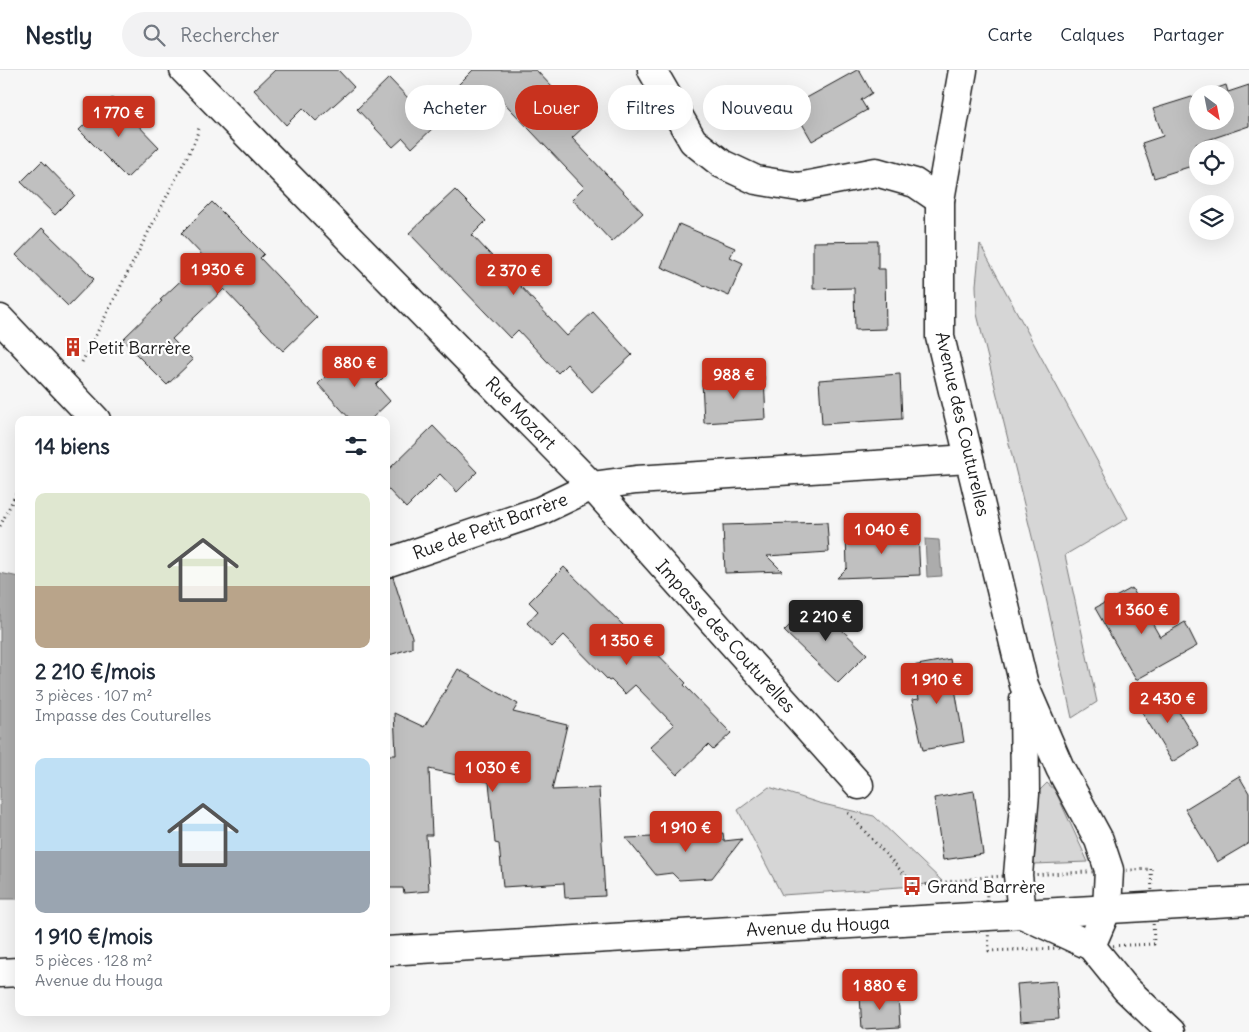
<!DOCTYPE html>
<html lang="fr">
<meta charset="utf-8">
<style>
body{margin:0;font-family:Delius,sans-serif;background:#f2f2f3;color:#1f2937;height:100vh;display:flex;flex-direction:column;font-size:19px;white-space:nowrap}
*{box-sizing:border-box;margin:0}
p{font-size:16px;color:#747a83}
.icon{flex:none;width:28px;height:28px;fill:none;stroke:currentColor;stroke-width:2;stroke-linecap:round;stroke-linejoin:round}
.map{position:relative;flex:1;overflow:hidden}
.sheet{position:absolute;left:15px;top:346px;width:375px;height:600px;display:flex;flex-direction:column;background:#fff;border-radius:10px;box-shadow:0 5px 20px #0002}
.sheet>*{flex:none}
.hud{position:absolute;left:405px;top:15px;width:475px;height:45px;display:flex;gap:10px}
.needle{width:32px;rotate:148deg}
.buttons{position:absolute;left:1189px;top:15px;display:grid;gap:10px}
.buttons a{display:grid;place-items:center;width:45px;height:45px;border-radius:50%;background:#fff;box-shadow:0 5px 20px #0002;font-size:25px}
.price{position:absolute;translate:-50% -42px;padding:0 11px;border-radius:5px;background:#c8321e;color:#fff;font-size:16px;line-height:32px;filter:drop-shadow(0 1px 2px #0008)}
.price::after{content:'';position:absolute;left:50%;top:30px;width:15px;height:11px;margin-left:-8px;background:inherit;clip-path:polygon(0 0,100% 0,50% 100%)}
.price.active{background:#222;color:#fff}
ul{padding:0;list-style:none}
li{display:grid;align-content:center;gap:10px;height:265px;padding:0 20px}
li span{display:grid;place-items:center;height:155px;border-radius:10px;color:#555}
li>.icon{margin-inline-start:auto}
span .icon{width:90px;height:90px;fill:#fffc;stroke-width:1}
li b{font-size:21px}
h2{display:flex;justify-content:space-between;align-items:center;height:60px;padding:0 20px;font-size:21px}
.chip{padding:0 18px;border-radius:22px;background:#fff;box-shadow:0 5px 20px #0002;font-size:18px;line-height:45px}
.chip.active{background:#c8321e;color:#fff}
header{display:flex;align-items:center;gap:30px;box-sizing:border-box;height:70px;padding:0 25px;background:#fff;border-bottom:1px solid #e0e1e3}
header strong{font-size:24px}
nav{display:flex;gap:28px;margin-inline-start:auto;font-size:18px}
.search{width:350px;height:45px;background:#f2f2f3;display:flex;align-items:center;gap:12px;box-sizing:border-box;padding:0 18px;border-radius:28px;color:#747a83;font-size:19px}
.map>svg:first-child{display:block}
.green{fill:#d6d6d6;stroke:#797979}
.water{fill:#acacac;stroke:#727272}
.building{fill:#c0c0c0;stroke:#1c1c1c}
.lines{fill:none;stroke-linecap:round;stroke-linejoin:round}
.minor-casing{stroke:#1c1c1c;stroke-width:31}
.major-casing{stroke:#1c1c1c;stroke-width:31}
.path{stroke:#1c1c1c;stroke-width:3;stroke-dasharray:1 4;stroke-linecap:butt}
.minor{stroke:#fff;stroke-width:28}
.major{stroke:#fff;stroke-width:28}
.labels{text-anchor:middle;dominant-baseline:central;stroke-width:4.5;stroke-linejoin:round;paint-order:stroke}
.poi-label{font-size:18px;fill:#1c1c1c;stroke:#fff;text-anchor:start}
.street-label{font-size:18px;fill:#1c1c1c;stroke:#fff}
</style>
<header>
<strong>Nestly</strong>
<div class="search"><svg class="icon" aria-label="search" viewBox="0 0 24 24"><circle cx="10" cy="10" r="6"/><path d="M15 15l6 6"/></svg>Rechercher</div>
<nav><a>Carte</a><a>Calques</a><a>Partager</a></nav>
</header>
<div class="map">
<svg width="1249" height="962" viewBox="0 0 1249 962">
<rect width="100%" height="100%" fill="#f6f6f6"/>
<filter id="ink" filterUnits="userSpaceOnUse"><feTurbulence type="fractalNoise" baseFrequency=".02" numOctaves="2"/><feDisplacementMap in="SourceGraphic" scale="10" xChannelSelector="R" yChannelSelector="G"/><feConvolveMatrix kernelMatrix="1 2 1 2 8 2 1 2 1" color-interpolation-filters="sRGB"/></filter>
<g filter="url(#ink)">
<!-- green -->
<g class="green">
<polygon points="980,174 1128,448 1065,485 1097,632 1072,648 1038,491 977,244 976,215"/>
<polygon points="1047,713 1055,720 1088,792 1034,794 1039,721"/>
<polygon points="769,717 819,733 874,746 942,811 915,816 782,825 738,740"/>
</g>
<!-- water -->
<g class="water">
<polygon points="925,469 939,470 942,506 927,507"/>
<polygon points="0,503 19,507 19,829 0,829"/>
</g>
<!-- building -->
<g class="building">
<polygon points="275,0 338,0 354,17 316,51 303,38 286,55 254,20"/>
<polygon points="473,0 536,0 587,54 572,68 643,143 612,172 572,129 584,117 494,22 463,53 441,32"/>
<polygon points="857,0 859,0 872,23 861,30 867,40 812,71 792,36"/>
<polygon points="389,8 435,56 412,78 403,68 393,77 357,39"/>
<polygon points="1226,15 1228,22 1249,15 1249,56 1196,74 1198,94 1154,108 1142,73 1163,66 1153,39 1198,25 1198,51 1225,51 1225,24 1201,24"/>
<polygon points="112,28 159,77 127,108 79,60"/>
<polygon points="42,91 75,125 55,145 21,112"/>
<polygon points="455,120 486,151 472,165 567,266 593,242 632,285 592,322 567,294 558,303 518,260 510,268 409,163"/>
<polygon points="212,132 264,184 260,188 317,248 283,281 224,219 172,269 193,290 167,315 122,270 162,231 160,230 205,188 181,163"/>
<polygon points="679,154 735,178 730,187 743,193 729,226 661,197"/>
<polygon points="42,158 94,209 68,236 16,185"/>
<polygon points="878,171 878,199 885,199 886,259 855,260 854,218 813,219 813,172"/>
<polygon points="354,278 383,308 376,315 390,331 370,350 351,350 318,314"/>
<polygon points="900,304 902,349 822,354 819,310"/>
<polygon points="764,306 766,349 704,353 702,310"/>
<polygon points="433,356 477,402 457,422 440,404 406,438 386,417 386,402"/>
<polygon points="827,452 829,482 767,486 782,501 725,503 723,455"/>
<polygon points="918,462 920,505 837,508 847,498 846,463"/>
<polygon points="564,497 628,560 631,557 686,613 684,615 731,663 713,680 708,675 677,705 650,677 674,655 635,615 625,624 611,610 609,611 564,565 552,577 527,553 538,541 529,532"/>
<polygon points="393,507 412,567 412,578 386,586 386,508"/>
<polygon points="1132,518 1160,567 1185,552 1197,576 1136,610 1095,538"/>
<polygon points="813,532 867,584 838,613 784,561"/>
<polygon points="950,589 964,672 923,680 912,630 919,629 912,596"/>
<polygon points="458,599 518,634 513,642 567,655 552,720 599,718 605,826 565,828 564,813 503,817 499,774 495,773 489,712 429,699 432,765 426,765 429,821 404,823 403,818 386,818 386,685 396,685 394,643 424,657"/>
<polygon points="1163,616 1199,675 1172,692 1136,632"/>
<polygon points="1239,706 1249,723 1249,773 1217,792 1185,739"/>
<polygon points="974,721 983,784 943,790 934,728"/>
<polygon points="713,755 714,764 723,763 724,771 742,769 712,808 679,810 672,803 656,805 626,768 679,766 688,757"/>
<polygon points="1056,911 1059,949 1020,952 1017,914"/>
<polygon points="898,924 900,957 862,959 860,926"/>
</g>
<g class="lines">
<!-- minor casing -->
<g class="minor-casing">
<g id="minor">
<polyline points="184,0 592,416 636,410 969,389"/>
<polyline points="652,0 693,71 722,94 756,110 799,117 876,102 915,113 940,130"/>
<polyline points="963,0 940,130 940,267 1024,615 1060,698 1099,770 1109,800 1107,839 1091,876"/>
<polyline points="0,249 96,350"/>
<polyline points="386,493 540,441 592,416 859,715"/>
<polyline points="1024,629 1025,724 1018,805 1022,844 1091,876 1126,919 1171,962"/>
</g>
</g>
<!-- major casing -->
<g class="major-casing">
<g id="major">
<polyline points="386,881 1249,831"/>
<polyline points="0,903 19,902"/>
</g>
</g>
<!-- path -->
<g class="path">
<polyline points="82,292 195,71 199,58"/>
<polyline points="0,456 19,418"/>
<polyline points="848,743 915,816 986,807"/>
<polygon points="1151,799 1154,874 989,881 986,807"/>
</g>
<!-- minor -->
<use href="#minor" class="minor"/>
<!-- major -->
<use href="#major" class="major"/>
</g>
</g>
<!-- icons -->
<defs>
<g id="building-bare" transform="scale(1.5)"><path d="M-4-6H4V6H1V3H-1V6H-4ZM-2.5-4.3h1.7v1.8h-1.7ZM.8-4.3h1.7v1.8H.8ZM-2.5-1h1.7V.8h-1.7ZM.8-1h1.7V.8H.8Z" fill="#c8321e" stroke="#fff" stroke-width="2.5" paint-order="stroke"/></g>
<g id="bus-bare" transform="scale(1.5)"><path d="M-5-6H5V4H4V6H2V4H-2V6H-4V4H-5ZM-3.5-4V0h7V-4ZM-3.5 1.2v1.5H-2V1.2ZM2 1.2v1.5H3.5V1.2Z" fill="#c8321e" stroke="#fff" stroke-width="2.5" paint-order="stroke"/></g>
</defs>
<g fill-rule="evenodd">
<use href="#building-bare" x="73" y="277"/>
<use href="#bus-bare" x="912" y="816"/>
</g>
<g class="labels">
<!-- poi labels -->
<g class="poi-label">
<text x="88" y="277">Petit Barrère</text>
<text x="927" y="816">Grand Barrère</text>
</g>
<!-- street labels -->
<g class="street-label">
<text transform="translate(521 343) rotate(46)">Rue Mozart</text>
<text transform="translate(963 354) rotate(77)">Avenue des Couturelles</text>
<text transform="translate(490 456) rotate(-20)">Rue de Petit Barrère</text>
<text transform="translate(726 566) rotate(48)">Impasse des Couturelles</text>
<text transform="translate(818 856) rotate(-3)">Avenue du Houga</text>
</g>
</g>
</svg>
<div class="buttons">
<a><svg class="needle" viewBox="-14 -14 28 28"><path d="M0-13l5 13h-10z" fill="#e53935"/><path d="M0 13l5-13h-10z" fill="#747a83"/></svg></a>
<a><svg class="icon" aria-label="locate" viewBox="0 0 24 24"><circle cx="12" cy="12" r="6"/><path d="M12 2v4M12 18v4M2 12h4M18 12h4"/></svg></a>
<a><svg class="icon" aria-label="layers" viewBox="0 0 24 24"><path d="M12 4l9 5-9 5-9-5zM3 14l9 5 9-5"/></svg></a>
</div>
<b class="price" style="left:119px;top:68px">1 770 €</b>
<b class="price" style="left:218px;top:225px">1 930 €</b>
<b class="price" style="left:514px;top:226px">2 370 €</b>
<b class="price" style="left:355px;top:318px">880 €</b>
<b class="price" style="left:734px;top:330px">988 €</b>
<b class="price" style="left:882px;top:485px">1 040 €</b>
<b class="price" style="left:1142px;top:565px">1 360 €</b>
<b class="price active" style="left:826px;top:572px">2 210 €</b>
<b class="price" style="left:627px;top:596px">1 350 €</b>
<b class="price" style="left:937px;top:635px">1 910 €</b>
<b class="price" style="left:1168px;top:654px">2 430 €</b>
<b class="price" style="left:493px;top:723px">1 030 €</b>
<b class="price" style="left:686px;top:783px">1 910 €</b>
<b class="price" style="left:880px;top:941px">1 880 €</b>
<div class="hud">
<a class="chip">Acheter</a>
<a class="chip active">Louer</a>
<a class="chip">Filtres</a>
<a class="chip">Nouveau</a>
</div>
<section class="sheet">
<h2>14 biens<svg class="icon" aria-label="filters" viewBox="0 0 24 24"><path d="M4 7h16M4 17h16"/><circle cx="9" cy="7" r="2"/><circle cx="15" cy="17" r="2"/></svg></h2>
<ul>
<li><span style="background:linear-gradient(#dfe7d0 60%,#b9a48a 0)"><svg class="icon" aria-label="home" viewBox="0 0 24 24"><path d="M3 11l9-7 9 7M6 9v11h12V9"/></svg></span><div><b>2 210 €/mois</b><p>3 pièces · 107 m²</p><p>Impasse des Couturelles</p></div></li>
<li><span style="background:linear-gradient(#bfe0f5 60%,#9aa5b1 0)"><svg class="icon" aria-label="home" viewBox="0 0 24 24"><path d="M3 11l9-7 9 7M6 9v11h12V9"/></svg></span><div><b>1 910 €/mois</b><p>5 pièces · 128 m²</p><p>Avenue du Houga</p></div></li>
</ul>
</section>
</div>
